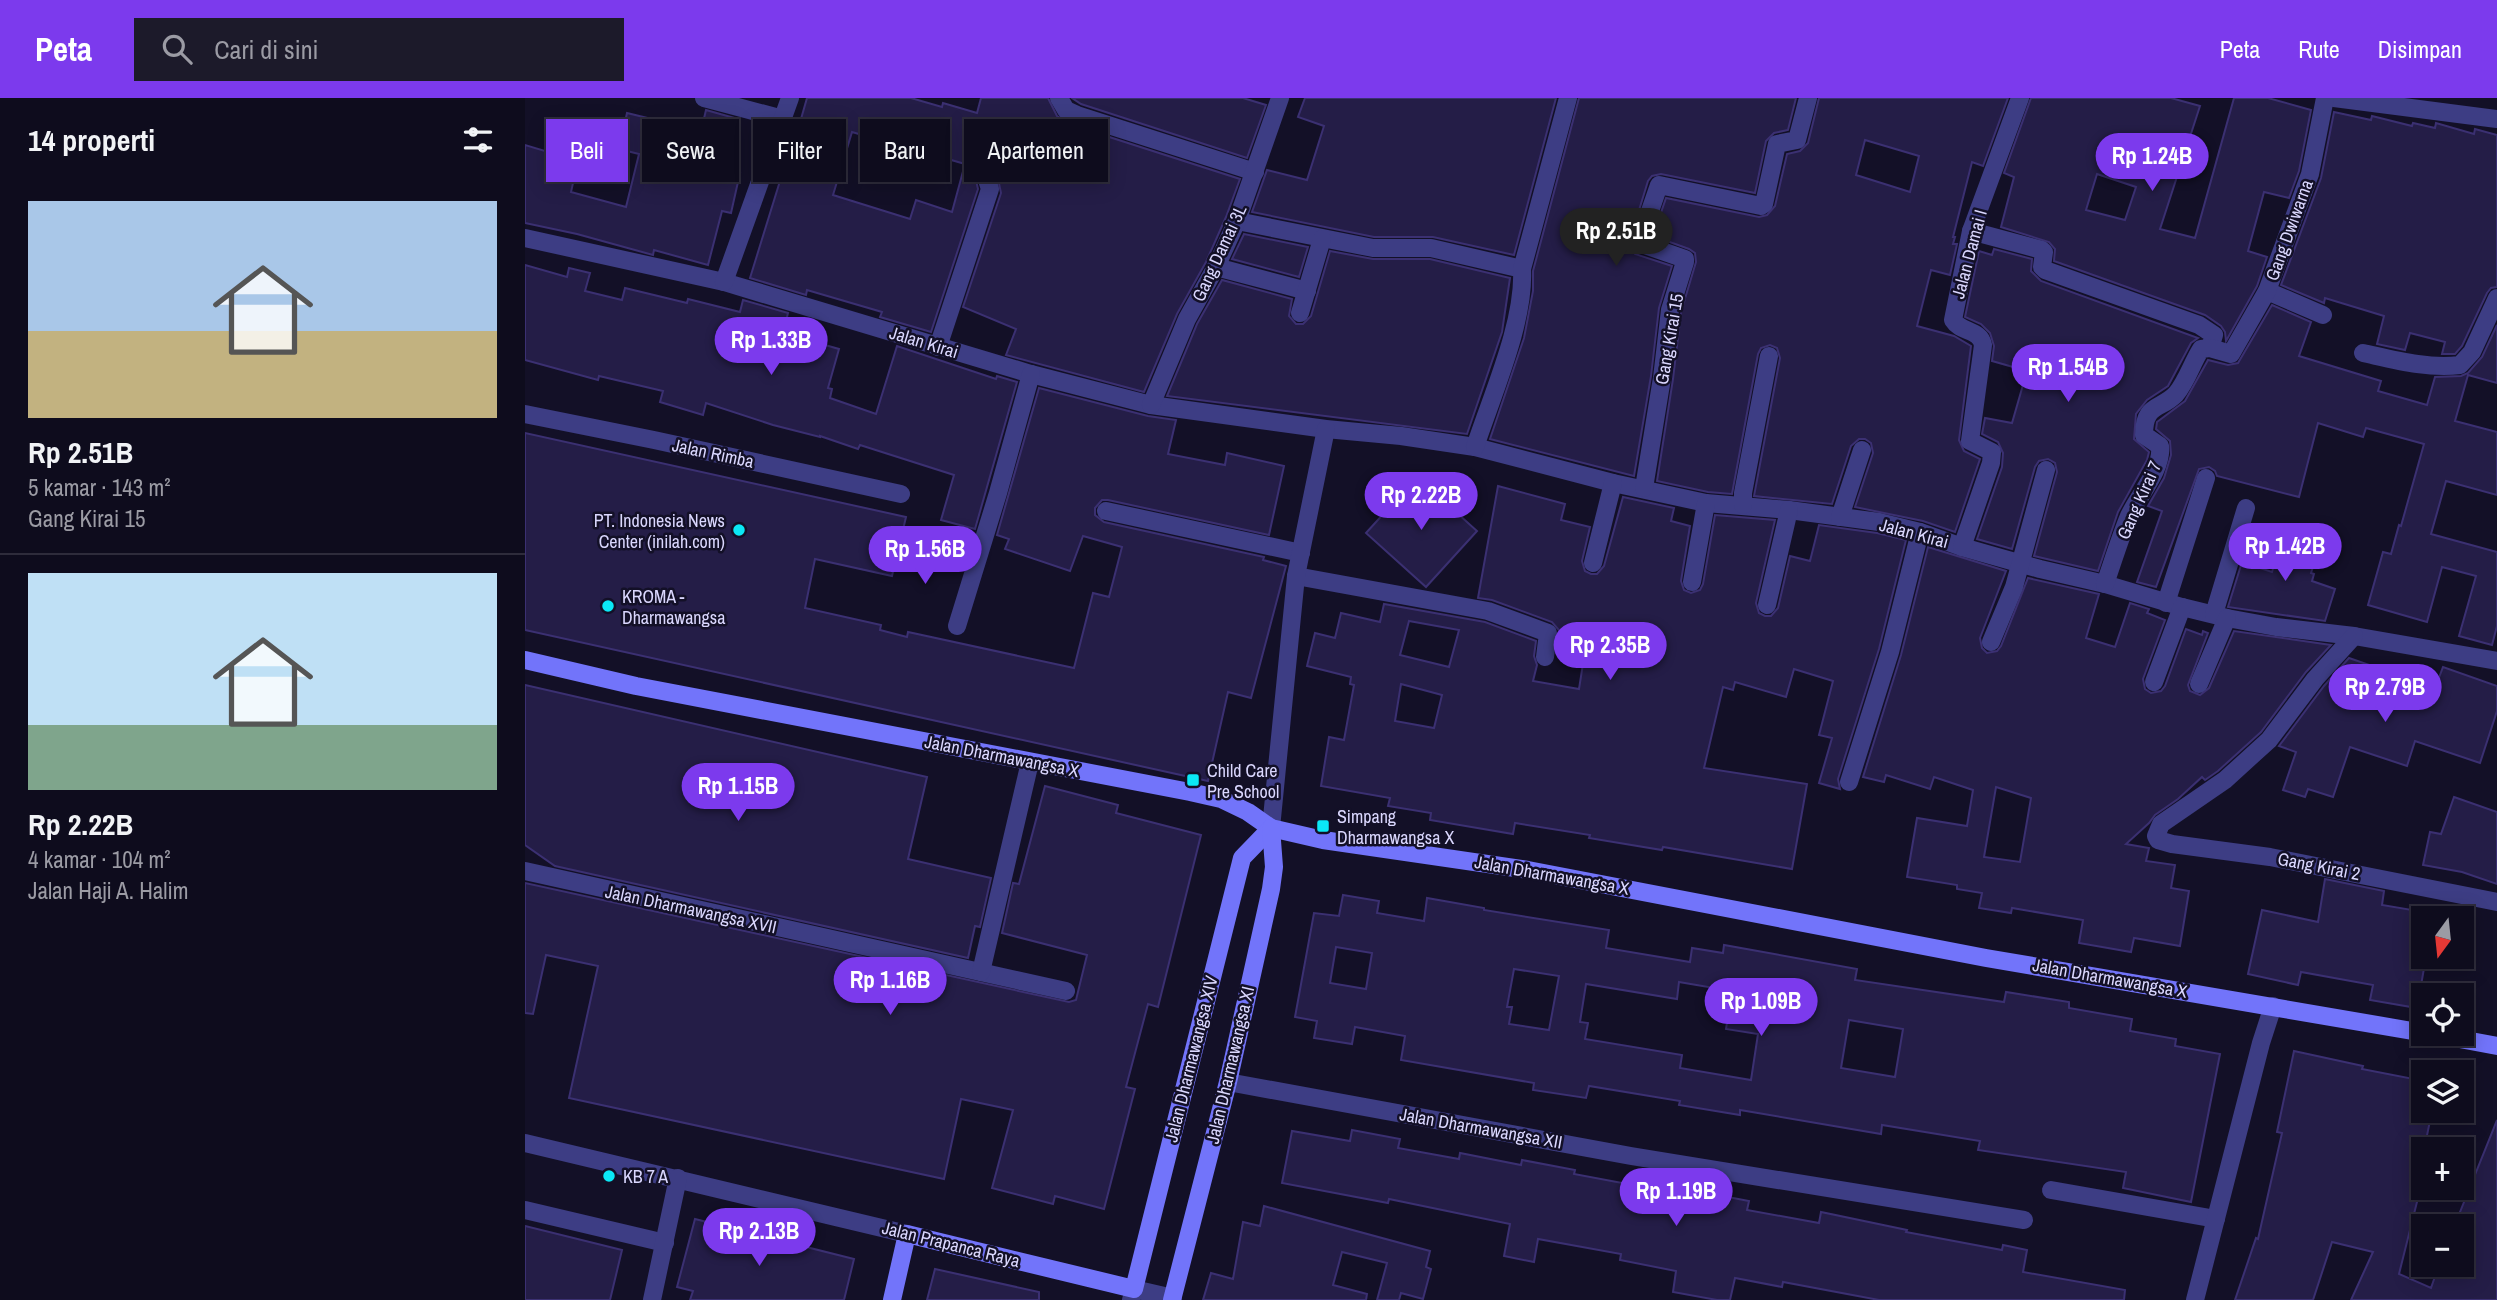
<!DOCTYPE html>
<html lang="id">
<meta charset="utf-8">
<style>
body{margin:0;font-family:"Archivo Narrow",sans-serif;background:#1c1a2a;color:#f1f3f6;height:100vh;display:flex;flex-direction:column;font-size:26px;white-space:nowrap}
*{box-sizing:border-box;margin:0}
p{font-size:23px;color:#9b9ba4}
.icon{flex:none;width:38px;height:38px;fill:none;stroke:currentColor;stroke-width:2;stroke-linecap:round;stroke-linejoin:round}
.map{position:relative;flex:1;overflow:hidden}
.drawer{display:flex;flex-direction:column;background:#0e0c1d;width:525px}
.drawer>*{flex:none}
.hud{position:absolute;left:21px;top:21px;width:665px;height:63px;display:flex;gap:14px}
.needle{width:46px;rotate:195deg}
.tools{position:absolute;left:1886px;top:808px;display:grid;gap:14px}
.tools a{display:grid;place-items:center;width:63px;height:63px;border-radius:0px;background:#0e0c1d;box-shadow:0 4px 18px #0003,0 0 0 2px #2e2c3b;font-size:35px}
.price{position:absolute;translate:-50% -60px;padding:0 16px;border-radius:24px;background:#7c3aed;color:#fff;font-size:23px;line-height:46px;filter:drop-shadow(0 2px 4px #0008)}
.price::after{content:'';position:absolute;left:50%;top:42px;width:21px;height:16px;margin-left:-10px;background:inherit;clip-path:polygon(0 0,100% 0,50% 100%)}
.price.on{background:#222;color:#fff}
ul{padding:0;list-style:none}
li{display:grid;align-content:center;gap:14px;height:371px;padding:0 28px}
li+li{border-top:2px solid #2e2c3b}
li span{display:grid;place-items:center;height:217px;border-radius:0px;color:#555}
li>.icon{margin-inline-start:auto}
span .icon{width:126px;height:126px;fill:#fffc;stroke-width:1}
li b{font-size:30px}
h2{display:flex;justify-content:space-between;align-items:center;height:84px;padding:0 28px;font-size:30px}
.tag{padding:0 24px;border-radius:0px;background:#0e0c1d;box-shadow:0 4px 18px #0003,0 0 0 2px #2e2c3b;font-size:24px;line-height:63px}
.tag.on{background:#7c3aed;color:#fff}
header{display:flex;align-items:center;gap:42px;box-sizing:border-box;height:98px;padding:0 35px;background:#7c3aed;color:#fff}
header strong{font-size:33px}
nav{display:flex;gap:38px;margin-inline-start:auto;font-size:24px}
.search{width:490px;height:63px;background:#1c1a2a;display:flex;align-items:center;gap:18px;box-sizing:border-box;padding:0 24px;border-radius:0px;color:#9b9ba4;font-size:26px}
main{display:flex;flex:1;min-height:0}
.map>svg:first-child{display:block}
.building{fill:#241d47;stroke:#3b3072;stroke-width:2;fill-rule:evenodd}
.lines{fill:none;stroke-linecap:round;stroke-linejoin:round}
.street{stroke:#3d3d84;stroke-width:18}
.secondary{stroke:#7274fa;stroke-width:18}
.poi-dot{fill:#0be8f6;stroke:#131027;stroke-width:2.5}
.labels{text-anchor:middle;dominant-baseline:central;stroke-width:5;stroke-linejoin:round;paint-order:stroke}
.street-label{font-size:18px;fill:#dad7fe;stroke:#131027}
.poi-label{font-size:18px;fill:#dad7fe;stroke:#131027;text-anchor:start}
</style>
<header>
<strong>Peta</strong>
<div class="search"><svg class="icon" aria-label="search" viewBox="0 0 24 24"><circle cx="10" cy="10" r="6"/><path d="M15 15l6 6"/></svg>Cari di sini</div>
<nav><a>Peta</a><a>Rute</a><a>Disimpan</a></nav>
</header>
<main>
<section class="drawer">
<h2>14 properti<svg class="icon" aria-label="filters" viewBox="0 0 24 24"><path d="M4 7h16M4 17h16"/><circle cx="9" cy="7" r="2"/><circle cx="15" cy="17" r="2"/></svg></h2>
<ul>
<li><span style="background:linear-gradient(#a9c7e8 60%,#c2b280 0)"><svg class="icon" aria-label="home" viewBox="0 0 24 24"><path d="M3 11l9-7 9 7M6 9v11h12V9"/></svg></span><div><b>Rp 2.51B</b><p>5 kamar · 143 m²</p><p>Gang Kirai 15</p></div></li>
<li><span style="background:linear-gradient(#bfe0f5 70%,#7fa58c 0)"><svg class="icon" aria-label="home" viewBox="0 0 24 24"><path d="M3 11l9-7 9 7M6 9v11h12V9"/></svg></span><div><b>Rp 2.22B</b><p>4 kamar · 104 m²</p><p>Jalan Haji A. Halim</p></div></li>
</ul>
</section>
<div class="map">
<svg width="1972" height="1202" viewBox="0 0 1972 1202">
<rect width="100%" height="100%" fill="#131027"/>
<!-- building -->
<g class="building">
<path d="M282,0h104l31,9 1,-4 34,10 4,-15h67l9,18 15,9 168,54 -14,38 -20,45 -29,52 -33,78 -138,-37 10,-26 -53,-22 38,-114 -4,-19 11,-46 -7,-9h-8l-7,8 -12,45 4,17 -47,143 -51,-15 2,-5 -75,-22 -1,5 -56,-17 30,-97h3l4,-15 5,1 13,-46 -4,-2zM327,34l44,13 -2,8 31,8 2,-8 38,11 -13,48 -36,-12 -6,19 -77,-24z"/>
<polygon points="547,0 718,0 741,7 722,60 556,6"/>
<polygon points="780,0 1031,0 989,157 908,139 849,139 727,114 742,72 782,82 799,28 773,19"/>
<polygon points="1054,0 1271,0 1263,32 1249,35 1241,43 1230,95 1136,76 1127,78 1123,83 1103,148 1110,156 1147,168 1134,210 1126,278 1109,378 965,341 999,240 1008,193 1008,173"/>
<path d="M1294,0h189l-25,68 -11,-4 -19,75h2l-2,7h4l-7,31 -19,-5 -14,56 37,10 17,10 -12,94 5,11 16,8 -25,73 -32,-11 -68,-14 18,-54 -2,-10 -6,-4h-6l-8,7 -19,58 -78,-8 26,-138 -3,-10 -7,-3 -9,3 -3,6 -26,140 -24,-2 -51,-11 16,-102 8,-67 15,-50 -1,-9 -6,-4 -36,-13 13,-38 93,19 8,-2 8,-9 12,-52 13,-3 8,-8zM1340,42l54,16 -9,36 -54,-17z"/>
<path d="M1506,0h140l29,8 -40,123 35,9 39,-140h34l43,12 -12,61 -10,27 -25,-6 -16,59 19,6 -10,29 -31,55 -1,-9 -4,-6 -16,-11 -151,-54 1,-12 -6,-7 -48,-15 13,-50 -10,-4zM1572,76l39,13 -11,33 -39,-10z"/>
<polygon points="181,12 213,21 201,72 215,75 206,115 197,113 183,167 129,152 128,157 52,136 0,125 0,47 53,63 46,94 101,109 114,56 94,51 102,15 176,33"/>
<polygon points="1809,14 1846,22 1847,18 1887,28 1888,25 1910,30 1911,25 1949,36 1950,31 1972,37 1972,189 1966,190 1962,195 1937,248 1930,256 1917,256 1920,244 1885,235 1880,252 1852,246 1859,218 1800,200 1799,205 1756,187 1796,80"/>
<polygon points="719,136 783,149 774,179 707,161"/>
<polygon points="1469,151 1507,161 1506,173 1516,183 1673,240 1666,245 1643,288 1622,302 1611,316 1609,341 1624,354 1622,362 1593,414 1573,473 1509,458 1532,374 1530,365 1523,361 1514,363 1510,369 1487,451 1452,441 1477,369 1478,355 1473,344 1457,336 1460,320 1487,325 1502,273 1467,263 1469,248 1465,235 1456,226 1440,219 1454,153 1467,157"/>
<polygon points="805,153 848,161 905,161 985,180 977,234 942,336 642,298 672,226 697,182 767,201 764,218 771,226 778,226 786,218"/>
<polygon points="0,167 42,179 44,170 65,175 60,193 97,202 100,190 162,205 163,201 215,214 218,202 263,215 258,235 314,251 303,290 307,291 305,300 351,316 372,248 471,281 472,278 492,284 450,431 416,422 429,377 335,347 333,351 295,338 295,339 248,327 181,305 178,317 135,304 138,293 74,278 73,282 0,262"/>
<polygon points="1747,207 1786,224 1774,258 1856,283 1853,293 1902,307 1910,279 1936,278 1943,275 1957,259 1972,227 1972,285 1943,277 1930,323 1972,334 1972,397 1921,383 1906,436 1972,454 1972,528 1967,547 1934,538 1951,478 1917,469 1902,524 1843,507 1858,454 1866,456 1874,427 1876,428 1899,346 1841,330 1838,339 1793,325 1774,399 1692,378 1690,373 1684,369 1674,371 1631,489 1612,484 1637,413 1623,408 1639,380 1646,357 1645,343 1631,331 1632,324 1660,303 1683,262 1703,267 1713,265"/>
<polygon points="514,290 623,318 651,322 643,356 700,367 702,355 759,368 744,437 583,402 577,402 570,410 570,417 579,424 739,459 738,462 761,468 726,600 703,594 683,683 0,532 0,335 381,419 367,478 290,461 280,510 356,527 355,532 382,539 383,534 549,570 568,495 584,499 597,449 558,438 545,473 480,451 484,441 472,437"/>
<polygon points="892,379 952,433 901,489 841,435"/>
<path d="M973,388l67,18 -4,16 29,7 -8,34 3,10 6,3h6l7,-8 19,-69 51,11 -3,13 19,5 -9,55 3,9 7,3 9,-3 3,-6 12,-69 60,5 -19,83 3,10 6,3h6l7,-8 12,-52 20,5 9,-36 58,8 29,7 -27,109 -41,130 2,10 -21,-6 13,-45 -13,-3 14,-54 -39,-12 -8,28 -51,-15 -2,8 -10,-3 -19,81 103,16 -15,85 -129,-22 -1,3 -73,-12 1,-3 -75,-12 -2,11 -83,-14 1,-7 -43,-7 2,-8 -69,-12 8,-49 15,3 10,-55 -4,-1 1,-7 -44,-11 8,-33 20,5 6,-25 39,9 4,-18 101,18 51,19 -2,15 3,9 -4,16 46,8 6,-38 -27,-6 1,-15 -7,-8 -60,-22 -14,-2zM884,523l50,9 -10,37 -49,-12zM876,586l41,11 -8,33 -39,-7z"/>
<polygon points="1760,432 1796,444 1786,475 1789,476 1787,483 1810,491 1800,523 1703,509 1717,464 1747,474"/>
<path d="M1403,449l78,24 -26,67 2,10 5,5 10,-2 4,-5 27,-68 71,16 -13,44 29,9 15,-44 19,6 -2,4 18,7 -22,59 2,10 6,4 10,-2 4,-5 21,-57 16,6 1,-4 5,2 -20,52 2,6 10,4 9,-7 25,-57 97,14 -25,27 -45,60 -43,39 -13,9 -3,-3 -24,22 -23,16 -6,8 -23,21 23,4 -3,13 29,4 -4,23 18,3 -9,55 -46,-8 -3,14 -52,-9 4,-23 -71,-12 -1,5 -32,-5 3,-15 -25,-4v-4l-50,-8 10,-59 50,8 6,-36 -39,-13 -4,12 -44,-14 -2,7 -21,-5 38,-122zM1471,689l35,11 -11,64 -36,-5z"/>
<polygon points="1824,560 1859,572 1855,583 1906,601 1918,569 1972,588 1972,613 1955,665 1890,643 1882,668 1825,649 1808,699 1783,691 1780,699 1758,692 1771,654 1754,648 1799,588"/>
<polygon points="0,587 402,679 383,761 466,780 455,829 450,828 443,860 30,768 0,747"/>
<polygon points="520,688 593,707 591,715 676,737 633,909 623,906 601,989 610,991 579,1111 530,1098 528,1106 467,1090 488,1012 436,1001 419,1081 44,1000 73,868 21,857 8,916 0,915 0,785 544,904 551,902 562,857 477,835 488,785 494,786"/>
<polygon points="1929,699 1972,714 1972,786 1937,774 1898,767 1905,734 1916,736"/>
<polygon points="1800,781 1859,793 1857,807 1899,814 1899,859 1901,859 1892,910 1845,902 1848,887 1776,874 1773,887 1723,876 1737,812 1793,824"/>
<path d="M818,797l36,6 -2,12 47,8 3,-23 57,10v2l125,20 -3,18 84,14 2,-14 31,5 1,-8 133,24 -2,11 149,22 2,-10 63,10v6l63,11 -2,12 46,8 -1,7 45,8 -29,148 -68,-14 3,-16 -148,-22 2,-9 -98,-16 -1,9 -141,-24v5l-61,-10 1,-4 -91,-15 -3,12 -53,-8 1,-7 -133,-23 4,-24 -50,-9 -3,17 -38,-6 3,-17 -22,-4 19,-104 25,3zM811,849l36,6 -6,36 -36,-6zM989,871l45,7 -10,54 -40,-6 3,-17h-5zM1154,884l53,9 -6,38 32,5 -7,46 -71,-12 2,-13 -97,-16 3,-16 -8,-1 6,-38 91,15zM1324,922l54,9 -8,48 -54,-9z"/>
<polygon points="1769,953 1838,968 1837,971 1899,983 1899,1013 1907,1013 1899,1052 1899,1076 1874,1176 1906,1190 1914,1167 1937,1167 1937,1129 1929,1129 1972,1022 1972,1202 1826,1202 1848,1154 1807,1144 1788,1202 1710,1202 1731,1140 1733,1141 1757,1035 1752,1034"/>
<polygon points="827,1032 875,1041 873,1050 934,1061 935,1055 996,1067 997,1062 1050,1072 1049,1076 1108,1087 1107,1092 1164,1102 1166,1092 1224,1103 1222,1112 1294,1125 1296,1114 1382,1132 1381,1134 1477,1152 1478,1147 1502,1152 1498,1174 1600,1192 1599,1202 1354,1202 1258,1184 1257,1189 1210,1180 1205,1202 1192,1202 1148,1194 1151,1173 1095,1162 1096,1156 1013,1141 1009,1164 979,1158 985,1126 864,1101 863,1105 757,1085 767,1033 825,1043"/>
<polygon points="739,1108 905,1153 901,1169 906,1171 898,1201 876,1195 874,1202 852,1202 862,1165 817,1154 808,1187 842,1196 841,1202 678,1202 686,1175 708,1181 718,1124 735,1128"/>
<polygon points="170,1121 329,1161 319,1202 165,1202 168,1193 152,1189"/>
<polygon points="0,1128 97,1152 85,1202 0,1202"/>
<polygon points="410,1171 514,1194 514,1202 402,1202"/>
</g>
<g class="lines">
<!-- street -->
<g class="street">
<polyline points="179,0 258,21"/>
<polyline points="534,0 541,12 552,17 730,74"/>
<polyline points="1809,0 1972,21"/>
<polyline points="712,123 848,150 906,150 997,171"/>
<polyline points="1446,133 1517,152 1519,154 1517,169 1520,172 1674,227 1689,237 1685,250"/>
<polyline points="0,140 199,184 506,276 626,307 801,331 876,338 950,349 1088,385 1181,405 1264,412 1354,424 1395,434 1437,449 1515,471 1580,486 1657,509 1702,520 1751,529 1829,538 1972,563"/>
<polyline points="691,169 782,193"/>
<polyline points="199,184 265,0"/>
<polyline points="1742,193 1798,217"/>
<polyline points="775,215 797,141"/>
<polyline points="413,249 465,91 460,76 472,32"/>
<path d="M1838,255c32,7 65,16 97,12l12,-13 25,-54"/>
<polyline points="626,307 662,221 691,169 712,123 755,0"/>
<polyline points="0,316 129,342 376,396"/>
<path d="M950,349c17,-52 50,-125 47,-178l46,-171"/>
<polyline points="1119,390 1137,280 1145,212 1160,164 1160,161 1114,145 1134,87 1236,108 1239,106 1252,46 1272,42 1283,0"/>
<polyline points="1218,407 1218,395 1244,258"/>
<polyline points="581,413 776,455"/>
<polyline points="1315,419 1337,352"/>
<path d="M1437,449l29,-84 1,-11 -22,-11 13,-96c-3,-16 -22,-12 -30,-25l18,-89 49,-133"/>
<polyline points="1068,465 1088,385"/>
<polyline points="771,478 963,513 1023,535 1020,559"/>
<polyline points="1167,484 1181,405"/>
<path d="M1580,486c8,-23 15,-46 24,-68 9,-20 34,-47 31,-70l-16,-11c0,-32 17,-25 32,-41 11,-13 16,-31 25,-45l9,-1 21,6 36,-63 43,-117 15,-76"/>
<polyline points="1641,505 1681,380"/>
<polyline points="1242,507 1264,412"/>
<polyline points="1689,516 1721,410"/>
<polyline points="432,528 473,395 506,276"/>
<polyline points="1829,538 1790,581 1744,642 1700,682 1636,726 1631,738 1633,742 1647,746 1745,759 1972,804"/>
<polyline points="1466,544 1489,489 1521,372"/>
<polyline points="1629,584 1657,509"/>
<polyline points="1674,586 1702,520"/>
<polyline points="1324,684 1365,554 1395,434"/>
<polyline points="746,730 771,478 801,331"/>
<polyline points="0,773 541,893"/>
<polyline points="456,874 505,664"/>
<polyline points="703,984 1106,1058 1499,1122"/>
<polyline points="0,1045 382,1136"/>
<polyline points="1526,1092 1691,1121"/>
<polyline points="0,1112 140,1145"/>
<polyline points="127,1202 153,1080"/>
<polyline points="606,1202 609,1191 648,1200"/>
<polyline points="1670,1202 1736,945 1748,908"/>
</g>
<!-- secondary -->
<g class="secondary">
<polyline points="0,562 111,588 665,694 696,701 723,714 746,730 798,742 1003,772 1461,860 1899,935"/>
<polyline points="1908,936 1972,948"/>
<polyline points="367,1202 382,1136 609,1191 717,760 746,730"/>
<polyline points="647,1202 703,984 746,791 749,769 746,730"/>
</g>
</g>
<!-- markers -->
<g class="poi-dot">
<circle cx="214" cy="432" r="7"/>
<circle cx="83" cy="508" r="7"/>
<rect x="661" y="675" width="14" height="14" rx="3.5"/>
<rect x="791" y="721" width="14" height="14" rx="3.5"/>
<circle cx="84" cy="1078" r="7"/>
</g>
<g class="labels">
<!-- street labels -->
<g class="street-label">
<text transform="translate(1764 132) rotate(-70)">Gang Dwiwarna</text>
<text transform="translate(694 155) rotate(-65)">Gang Damai 3L</text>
<text transform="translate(1444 156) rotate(-75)">Jalan Damai I</text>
<text transform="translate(1144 241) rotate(-80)">Gang Kirai 15</text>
<text transform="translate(399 244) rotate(17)">Jalan Kirai</text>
<text transform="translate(188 355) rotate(12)">Jalan Rimba</text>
<text transform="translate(1614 402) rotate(-66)">Gang Kirai 7</text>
<text transform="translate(1389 435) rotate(15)">Jalan Kirai</text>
<text transform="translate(477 658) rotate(11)">Jalan Dharmawangsa X</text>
<text transform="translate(1794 768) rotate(11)">Gang Kirai 2</text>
<text transform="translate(1027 777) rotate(10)">Jalan Dharmawangsa X</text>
<text transform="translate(166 811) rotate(12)">Jalan Dharmawangsa XVII</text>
<text transform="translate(1585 880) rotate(10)">Jalan Dharmawangsa X</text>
<text transform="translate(666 961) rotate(-76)">Jalan Dharmawangsa XIV</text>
<text transform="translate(705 967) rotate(-77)">Jalan Dharmawangsa XI</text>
<text transform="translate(956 1030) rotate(10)">Jalan Dharmawangsa XII</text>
<text transform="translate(426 1146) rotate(14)">Jalan Prapanca Raya</text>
</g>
<!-- poi labels -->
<g class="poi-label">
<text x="200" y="422" text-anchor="end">PT. Indonesia News<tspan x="200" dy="21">Center (inilah.com)</tspan></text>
<text x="97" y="498">KROMA -<tspan x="97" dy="21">Dharmawangsa</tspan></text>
<text x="682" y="672">Child Care<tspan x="682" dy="21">Pre School</tspan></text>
<text x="812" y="718">Simpang<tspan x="812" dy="21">Dharmawangsa X</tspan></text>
<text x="98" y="1078">KB 7 A</text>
</g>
</g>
</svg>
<div class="tools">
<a><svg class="needle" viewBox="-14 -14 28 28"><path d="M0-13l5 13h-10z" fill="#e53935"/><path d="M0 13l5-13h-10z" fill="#9b9ba4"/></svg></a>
<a><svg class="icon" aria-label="locate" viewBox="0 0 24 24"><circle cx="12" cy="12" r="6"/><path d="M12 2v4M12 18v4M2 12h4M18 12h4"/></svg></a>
<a><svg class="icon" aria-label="layers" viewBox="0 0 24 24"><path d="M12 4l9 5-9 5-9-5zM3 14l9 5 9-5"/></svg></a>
<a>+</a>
<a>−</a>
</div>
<b class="price" style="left:1627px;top:95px">Rp 1.24B</b>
<b class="price on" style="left:1091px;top:170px">Rp 2.51B</b>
<b class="price" style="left:246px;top:279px">Rp 1.33B</b>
<b class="price" style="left:1543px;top:306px">Rp 1.54B</b>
<b class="price" style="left:896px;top:434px">Rp 2.22B</b>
<b class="price" style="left:1760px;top:485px">Rp 1.42B</b>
<b class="price" style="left:400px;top:488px">Rp 1.56B</b>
<b class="price" style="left:1085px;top:584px">Rp 2.35B</b>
<b class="price" style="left:1860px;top:626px">Rp 2.79B</b>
<b class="price" style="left:213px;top:725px">Rp 1.15B</b>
<b class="price" style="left:365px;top:919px">Rp 1.16B</b>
<b class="price" style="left:1236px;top:940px">Rp 1.09B</b>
<b class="price" style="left:1151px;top:1130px">Rp 1.19B</b>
<b class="price" style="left:234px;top:1170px">Rp 2.13B</b>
<div class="hud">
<a class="tag on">Beli</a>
<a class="tag">Sewa</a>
<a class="tag">Filter</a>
<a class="tag">Baru</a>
<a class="tag">Apartemen</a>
</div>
</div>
</main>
